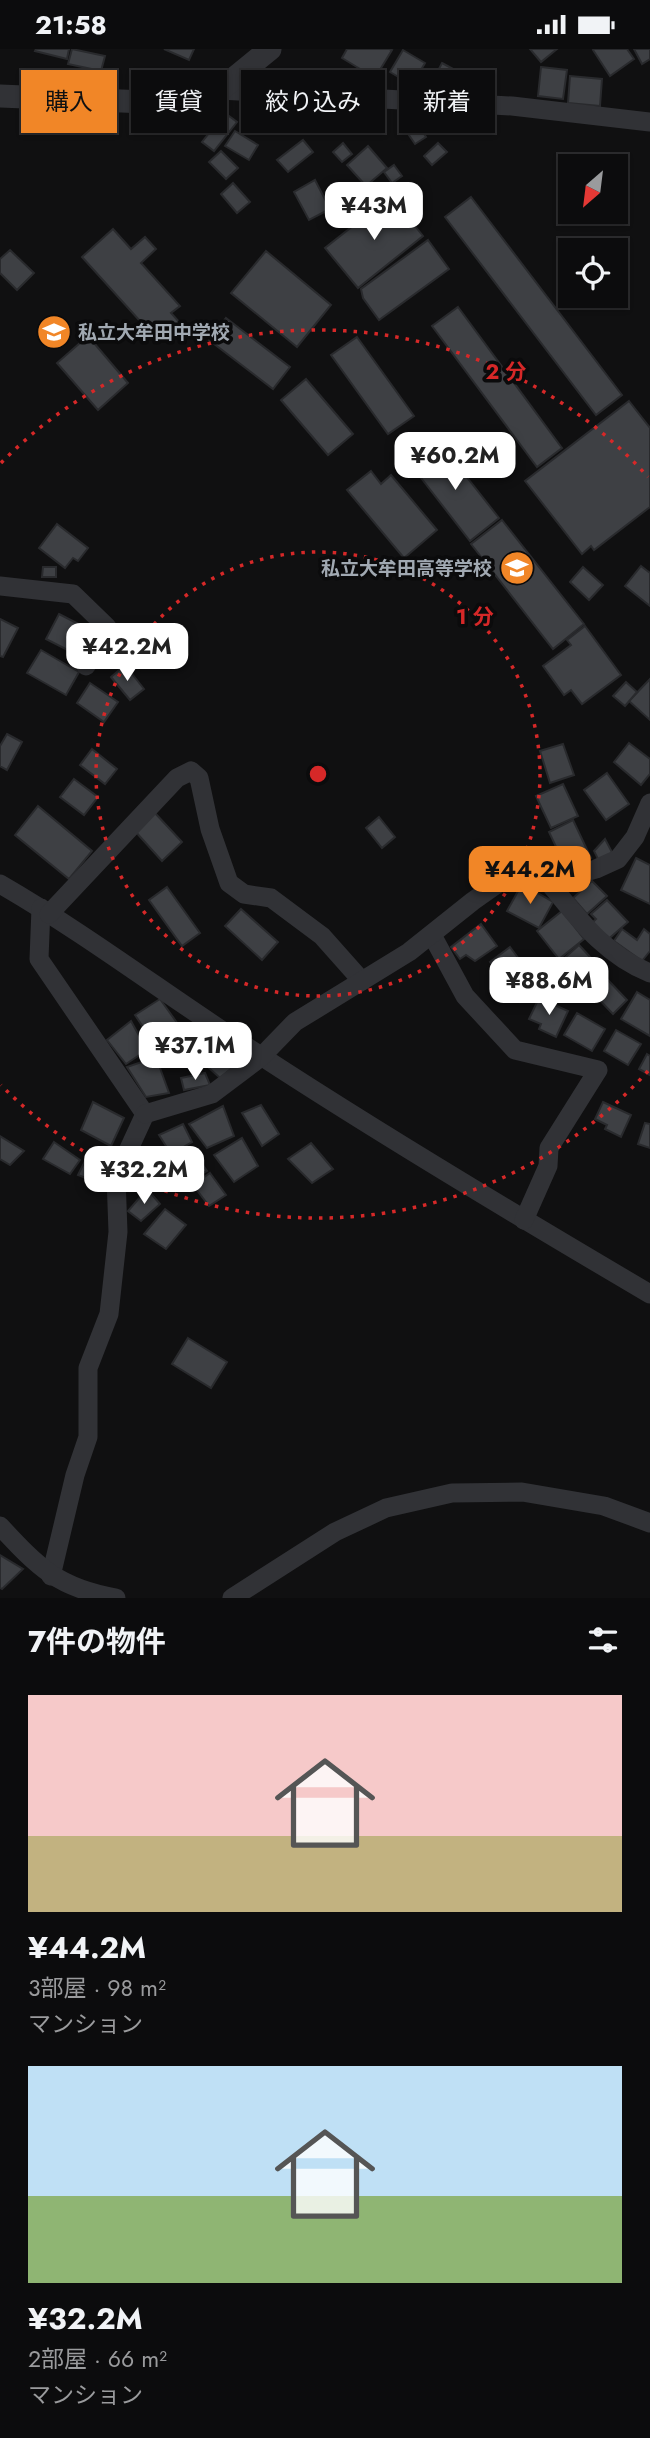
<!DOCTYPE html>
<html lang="ja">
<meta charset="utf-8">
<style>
body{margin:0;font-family:Jost,"Noto Sans JP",sans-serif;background:#1a1a1b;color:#f1f3f6;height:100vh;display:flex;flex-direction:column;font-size:26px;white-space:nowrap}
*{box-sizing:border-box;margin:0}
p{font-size:23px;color:#9a9b9d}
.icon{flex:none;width:38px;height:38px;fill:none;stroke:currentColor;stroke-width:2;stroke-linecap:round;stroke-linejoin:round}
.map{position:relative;height:1549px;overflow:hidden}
.panel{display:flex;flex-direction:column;background:#0c0c0d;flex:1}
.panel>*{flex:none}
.hud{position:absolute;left:21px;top:21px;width:609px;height:63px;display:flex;gap:14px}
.needle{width:46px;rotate:208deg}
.controls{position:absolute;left:558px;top:105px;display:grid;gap:14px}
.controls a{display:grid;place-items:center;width:70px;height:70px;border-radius:0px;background:#0c0c0d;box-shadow:0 2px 5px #0004,0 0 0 2px #2c2c2e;font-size:35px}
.price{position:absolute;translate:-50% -60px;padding:0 16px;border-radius:14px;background:#fff;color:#222;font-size:23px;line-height:46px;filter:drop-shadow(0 2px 4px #0008)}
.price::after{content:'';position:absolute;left:50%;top:42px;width:21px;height:16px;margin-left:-10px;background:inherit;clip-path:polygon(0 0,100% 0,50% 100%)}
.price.selected{background:#f18627;color:#111}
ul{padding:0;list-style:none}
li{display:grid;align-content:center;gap:14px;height:371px;padding:0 28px}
li span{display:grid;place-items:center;height:217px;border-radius:0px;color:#555}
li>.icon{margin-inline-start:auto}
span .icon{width:126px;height:126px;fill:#fffc;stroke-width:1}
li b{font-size:30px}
h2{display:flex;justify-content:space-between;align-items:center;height:84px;padding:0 28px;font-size:30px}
.chip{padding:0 24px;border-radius:0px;background:#0c0c0d;box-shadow:0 2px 5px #0004,0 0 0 2px #2c2c2e;font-size:24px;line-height:63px}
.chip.selected{background:#f18627;color:#111}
.status{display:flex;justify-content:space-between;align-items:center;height:49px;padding:0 35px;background:#0c0c0d;direction:ltr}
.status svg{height:19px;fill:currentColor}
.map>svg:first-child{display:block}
.building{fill:#3e4044;stroke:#292a2d;stroke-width:2}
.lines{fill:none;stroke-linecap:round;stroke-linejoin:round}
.minor{stroke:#313236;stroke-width:19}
.tertiary{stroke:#313236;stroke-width:23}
.ring{fill:none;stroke:#d62828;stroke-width:3.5;stroke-dasharray:3.5 7}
.labels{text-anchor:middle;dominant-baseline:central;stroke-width:7;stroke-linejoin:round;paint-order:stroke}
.poi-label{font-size:19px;font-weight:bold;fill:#a1a9b2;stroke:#0b0b0c;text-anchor:start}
.centre{fill:#d62828;stroke:#0b0b0c;stroke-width:3.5}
.ring-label{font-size:21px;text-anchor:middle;font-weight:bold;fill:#d62828;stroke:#0b0b0c;stroke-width:7;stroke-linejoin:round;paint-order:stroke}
</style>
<div class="status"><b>21:58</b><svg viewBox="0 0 49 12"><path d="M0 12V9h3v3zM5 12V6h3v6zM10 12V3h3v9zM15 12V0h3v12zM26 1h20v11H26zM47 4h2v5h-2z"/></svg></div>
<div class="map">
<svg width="650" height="1549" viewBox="0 0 650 1549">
<rect width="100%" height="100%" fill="#101011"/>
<!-- building -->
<g class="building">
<polygon points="36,0 69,0 67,10 35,2"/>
<polygon points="72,0 105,7 101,22 68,15"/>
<polygon points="164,0 194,0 189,11"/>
<polygon points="347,0 389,0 392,1 375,29 342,9"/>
<polygon points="530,0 557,0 541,13"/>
<polygon points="594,0 627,0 634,10 610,27 593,1"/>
<polygon points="634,0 650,0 650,10 642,15"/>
<polygon points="403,1 425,14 412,36 390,23"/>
<polygon points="442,14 455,21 444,42 431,35"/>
<polygon points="541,18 567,21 563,50 538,47"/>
<polygon points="570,27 602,30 600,57 568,54"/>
<polygon points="344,55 348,73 315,79 311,61"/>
<polygon points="225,64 237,73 214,102 202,93"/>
<polygon points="412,65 426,88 415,95 400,73"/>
<polygon points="235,82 258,96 249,111 225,97"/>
<polygon points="303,91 313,103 288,123 277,111"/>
<polygon points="343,94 352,105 342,113 333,103"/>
<polygon points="438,94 447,103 432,116 424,107"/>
<polygon points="368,97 387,119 366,137 347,116"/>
<polygon points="221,102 238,119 226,130 209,113"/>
<polygon points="394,116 402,127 392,134 384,123"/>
<polygon points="315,131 330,160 309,171 294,143"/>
<polygon points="233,134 250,153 237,164 221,145"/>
<polygon points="391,147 423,187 358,239 325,199"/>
<polygon points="471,148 622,346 596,366 445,168"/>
<polygon points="113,180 131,200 145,188 156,200 141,214 180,257 171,264 180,274 159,293 82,208"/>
<polygon points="428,191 449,220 379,271 363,249 361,240"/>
<polygon points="10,201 34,224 17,241 0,224 0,210"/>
<polygon points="266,202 331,256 297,298 231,244"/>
<polygon points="458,258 562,399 537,418 432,277"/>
<polygon points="226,269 290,318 273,340 209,291"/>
<polygon points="88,287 128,334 98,361 57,314"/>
<polygon points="357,288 414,367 388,385 331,306"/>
<polygon points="306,330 353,385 328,406 281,351"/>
<polygon points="629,352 650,379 650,458 594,501 591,497 582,505 525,432"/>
<polygon points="440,394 499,469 470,492 411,416"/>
<polygon points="371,422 381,435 391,426 437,481 404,509 347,441"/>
<polygon points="502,471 584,575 553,600 471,495"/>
<polygon points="57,475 88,499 78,512 73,509 65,519 39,499"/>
<polygon points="641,517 650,524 650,557 625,537"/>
<polygon points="43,518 56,518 56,528 42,528"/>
<polygon points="583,518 603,536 589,551 570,533"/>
<polygon points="59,565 98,585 85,610 46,590"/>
<polygon points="0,570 18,579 3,608 0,607"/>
<polygon points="585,577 621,626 582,655 571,641 564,646 543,617 571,596 567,591"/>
<polygon points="115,595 127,609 118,618 105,604"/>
<polygon points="41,601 79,623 66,646 27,624"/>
<polygon points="125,616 144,640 130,651 111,628"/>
<polygon points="650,630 650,671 629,652"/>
<polygon points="626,633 637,643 625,657 613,647"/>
<polygon points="90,634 118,653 104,673 77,654"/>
<polygon points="7,685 22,693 7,721 0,717 0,697"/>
<polygon points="629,694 650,710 650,725 641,736 614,713"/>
<polygon points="563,695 574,726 550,734 540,702"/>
<polygon points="92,700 117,720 105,735 80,716"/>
<polygon points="607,724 629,755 606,771 584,741"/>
<polygon points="74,730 98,748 84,766 60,748"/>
<polygon points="563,735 578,767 551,779 536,747"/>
<polygon points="38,757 92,802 69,830 15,786"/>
<polygon points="154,763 182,793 162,812 134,781"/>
<polygon points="379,768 395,788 382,799 366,779"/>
<polygon points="573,771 591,809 567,821 549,783"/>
<polygon points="605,790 614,807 600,814 594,802"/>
<polygon points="636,809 650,816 650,855 621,841"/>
<polygon points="592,832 607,847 587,865 573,849"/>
<polygon points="522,835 553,853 539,879 507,862"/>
<polygon points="167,838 200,884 182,897 149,851"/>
<polygon points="607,851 628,873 605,893 590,876 596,870 591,865"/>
<polygon points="241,860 278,893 262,911 225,877"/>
<polygon points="562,862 584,890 559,910 537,882"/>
<polygon points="481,875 497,897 475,912 466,906 460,910 451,898"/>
<polygon points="622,880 637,891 644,880 650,885 650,902 642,912 614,892"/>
<polygon points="579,896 603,922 581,941 558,915"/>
<polygon points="510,898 540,938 520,953 490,913"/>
<polygon points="606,929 627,951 613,965 592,943"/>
<polygon points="637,943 650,951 650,987 621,970"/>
<polygon points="539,949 568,962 556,988 539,980 541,975 529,970"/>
<polygon points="160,950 180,978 155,996 135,966"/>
<polygon points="577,964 605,980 592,1002 564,986"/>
<polygon points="131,972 147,1001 126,1015 107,991"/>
<polygon points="616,981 641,995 628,1016 604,1002"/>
<polygon points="212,991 243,1010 220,1029 197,1008"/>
<polygon points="647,1005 650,1007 650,1026 639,1020"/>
<polygon points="156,1008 169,1044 146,1048 127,1018"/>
<polygon points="205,1024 210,1036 184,1041 181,1029"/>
<polygon points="93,1053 124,1069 111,1097 81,1081"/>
<polygon points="603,1053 631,1066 621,1088 605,1080 607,1076 595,1070"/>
<polygon points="261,1056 279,1085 262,1097 242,1064"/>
<polygon points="223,1057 234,1087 207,1099 189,1075"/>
<polygon points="645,1074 650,1075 650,1099 638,1095"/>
<polygon points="183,1075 192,1093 171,1105 159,1086"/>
<polygon points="0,1087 24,1102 10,1116 0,1110"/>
<polygon points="242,1089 258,1117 234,1133 214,1106"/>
<polygon points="54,1093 80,1111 70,1125 43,1110"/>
<polygon points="311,1094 333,1120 312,1134 288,1110"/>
<polygon points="192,1101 207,1122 186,1133 171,1114"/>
<polygon points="88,1106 110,1118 101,1135 78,1126"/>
<polygon points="210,1124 226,1146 209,1157 193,1136"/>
<polygon points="147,1140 160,1155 141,1172 128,1162"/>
<polygon points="165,1160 186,1176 166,1200 144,1185"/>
<polygon points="188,1289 227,1313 211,1339 172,1315"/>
<polygon points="0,1506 23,1520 2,1540 0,1539"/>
</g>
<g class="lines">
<!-- minor -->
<g class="minor">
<polyline points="220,41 512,57 650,73"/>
<polyline points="0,537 73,545 107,578 86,617"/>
<path d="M540,823c34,40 60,81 110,101"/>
<path d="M0,835c90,52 173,116 261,172 127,83 258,161 389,238"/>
<polyline points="41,859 39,910 145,1065 116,1128 118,1183 109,1265 88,1319 88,1388 75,1426 51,1527"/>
<polyline points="49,865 177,729 191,722 199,729 210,780 229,834 244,845 271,849 322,887 362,932"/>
<polyline points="432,886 465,947 515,1001 598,1021 549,1099 548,1117 524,1171"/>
<polyline points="145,1065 212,1045 261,1008 295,973 409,903 473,852 521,818 563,830 596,820 618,810 635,788 650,754"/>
<path d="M0,1477c38,41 58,62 116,72"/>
<polyline points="232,1549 335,1483 386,1459 452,1444 522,1443 604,1457 650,1474"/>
</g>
<!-- tertiary -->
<polyline class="tertiary" points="0,47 170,54 195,53 220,41 270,0"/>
</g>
<!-- distance rings -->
<g class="ring">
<circle cx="318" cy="725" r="222"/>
<path d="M648 1022A444 444 0 0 1 1 1036M1 414A444 444 0 0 1 648 428"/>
</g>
<!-- icons -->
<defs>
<g id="school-disc" transform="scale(1.75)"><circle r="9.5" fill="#f18627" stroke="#0b0b0c"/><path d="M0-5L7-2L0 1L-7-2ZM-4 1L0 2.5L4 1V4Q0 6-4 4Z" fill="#fff"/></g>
</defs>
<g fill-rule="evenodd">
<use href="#school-disc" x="54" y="283"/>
<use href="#school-disc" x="517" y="519"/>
</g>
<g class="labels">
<!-- poi labels -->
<g class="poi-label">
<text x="78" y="283">私立大牟田中学校</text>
<text x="492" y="519" text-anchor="end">私立大牟田高等学校</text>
</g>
</g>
<circle cx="318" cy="725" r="10" class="centre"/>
<g class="ring-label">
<text x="506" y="330">2 分</text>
<text x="475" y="575">1 分</text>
</g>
</svg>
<div class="controls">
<a><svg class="needle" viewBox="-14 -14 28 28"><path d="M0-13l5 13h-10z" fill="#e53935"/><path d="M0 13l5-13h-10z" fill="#9a9b9d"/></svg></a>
<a><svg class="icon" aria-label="locate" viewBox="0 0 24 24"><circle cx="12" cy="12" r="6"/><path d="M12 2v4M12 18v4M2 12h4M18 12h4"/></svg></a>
</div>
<b class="price" style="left:374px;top:193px">¥43M</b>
<b class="price" style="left:455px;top:443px">¥60.2M</b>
<b class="price" style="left:127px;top:634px">¥42.2M</b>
<b class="price selected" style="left:530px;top:857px">¥44.2M</b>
<b class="price" style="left:549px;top:968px">¥88.6M</b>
<b class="price" style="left:195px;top:1033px">¥37.1M</b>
<b class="price" style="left:144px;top:1157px">¥32.2M</b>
<div class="hud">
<a class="chip selected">購入</a>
<a class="chip">賃貸</a>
<a class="chip">絞り込み</a>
<a class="chip">新着</a>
</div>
</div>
<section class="panel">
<h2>7件の物件<svg class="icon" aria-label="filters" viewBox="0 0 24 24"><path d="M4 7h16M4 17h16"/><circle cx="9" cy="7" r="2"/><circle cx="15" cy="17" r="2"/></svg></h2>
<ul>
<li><span style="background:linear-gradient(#f6c9c9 65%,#c2b280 0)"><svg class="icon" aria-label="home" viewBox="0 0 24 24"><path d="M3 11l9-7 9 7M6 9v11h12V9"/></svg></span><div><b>¥44.2M</b><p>3部屋 · 98 m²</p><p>マンション</p></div></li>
<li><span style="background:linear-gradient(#bfe0f5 60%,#8fb573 0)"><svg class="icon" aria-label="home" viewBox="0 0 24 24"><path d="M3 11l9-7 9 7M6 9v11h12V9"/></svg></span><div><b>¥32.2M</b><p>2部屋 · 66 m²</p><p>マンション</p></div></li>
</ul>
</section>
